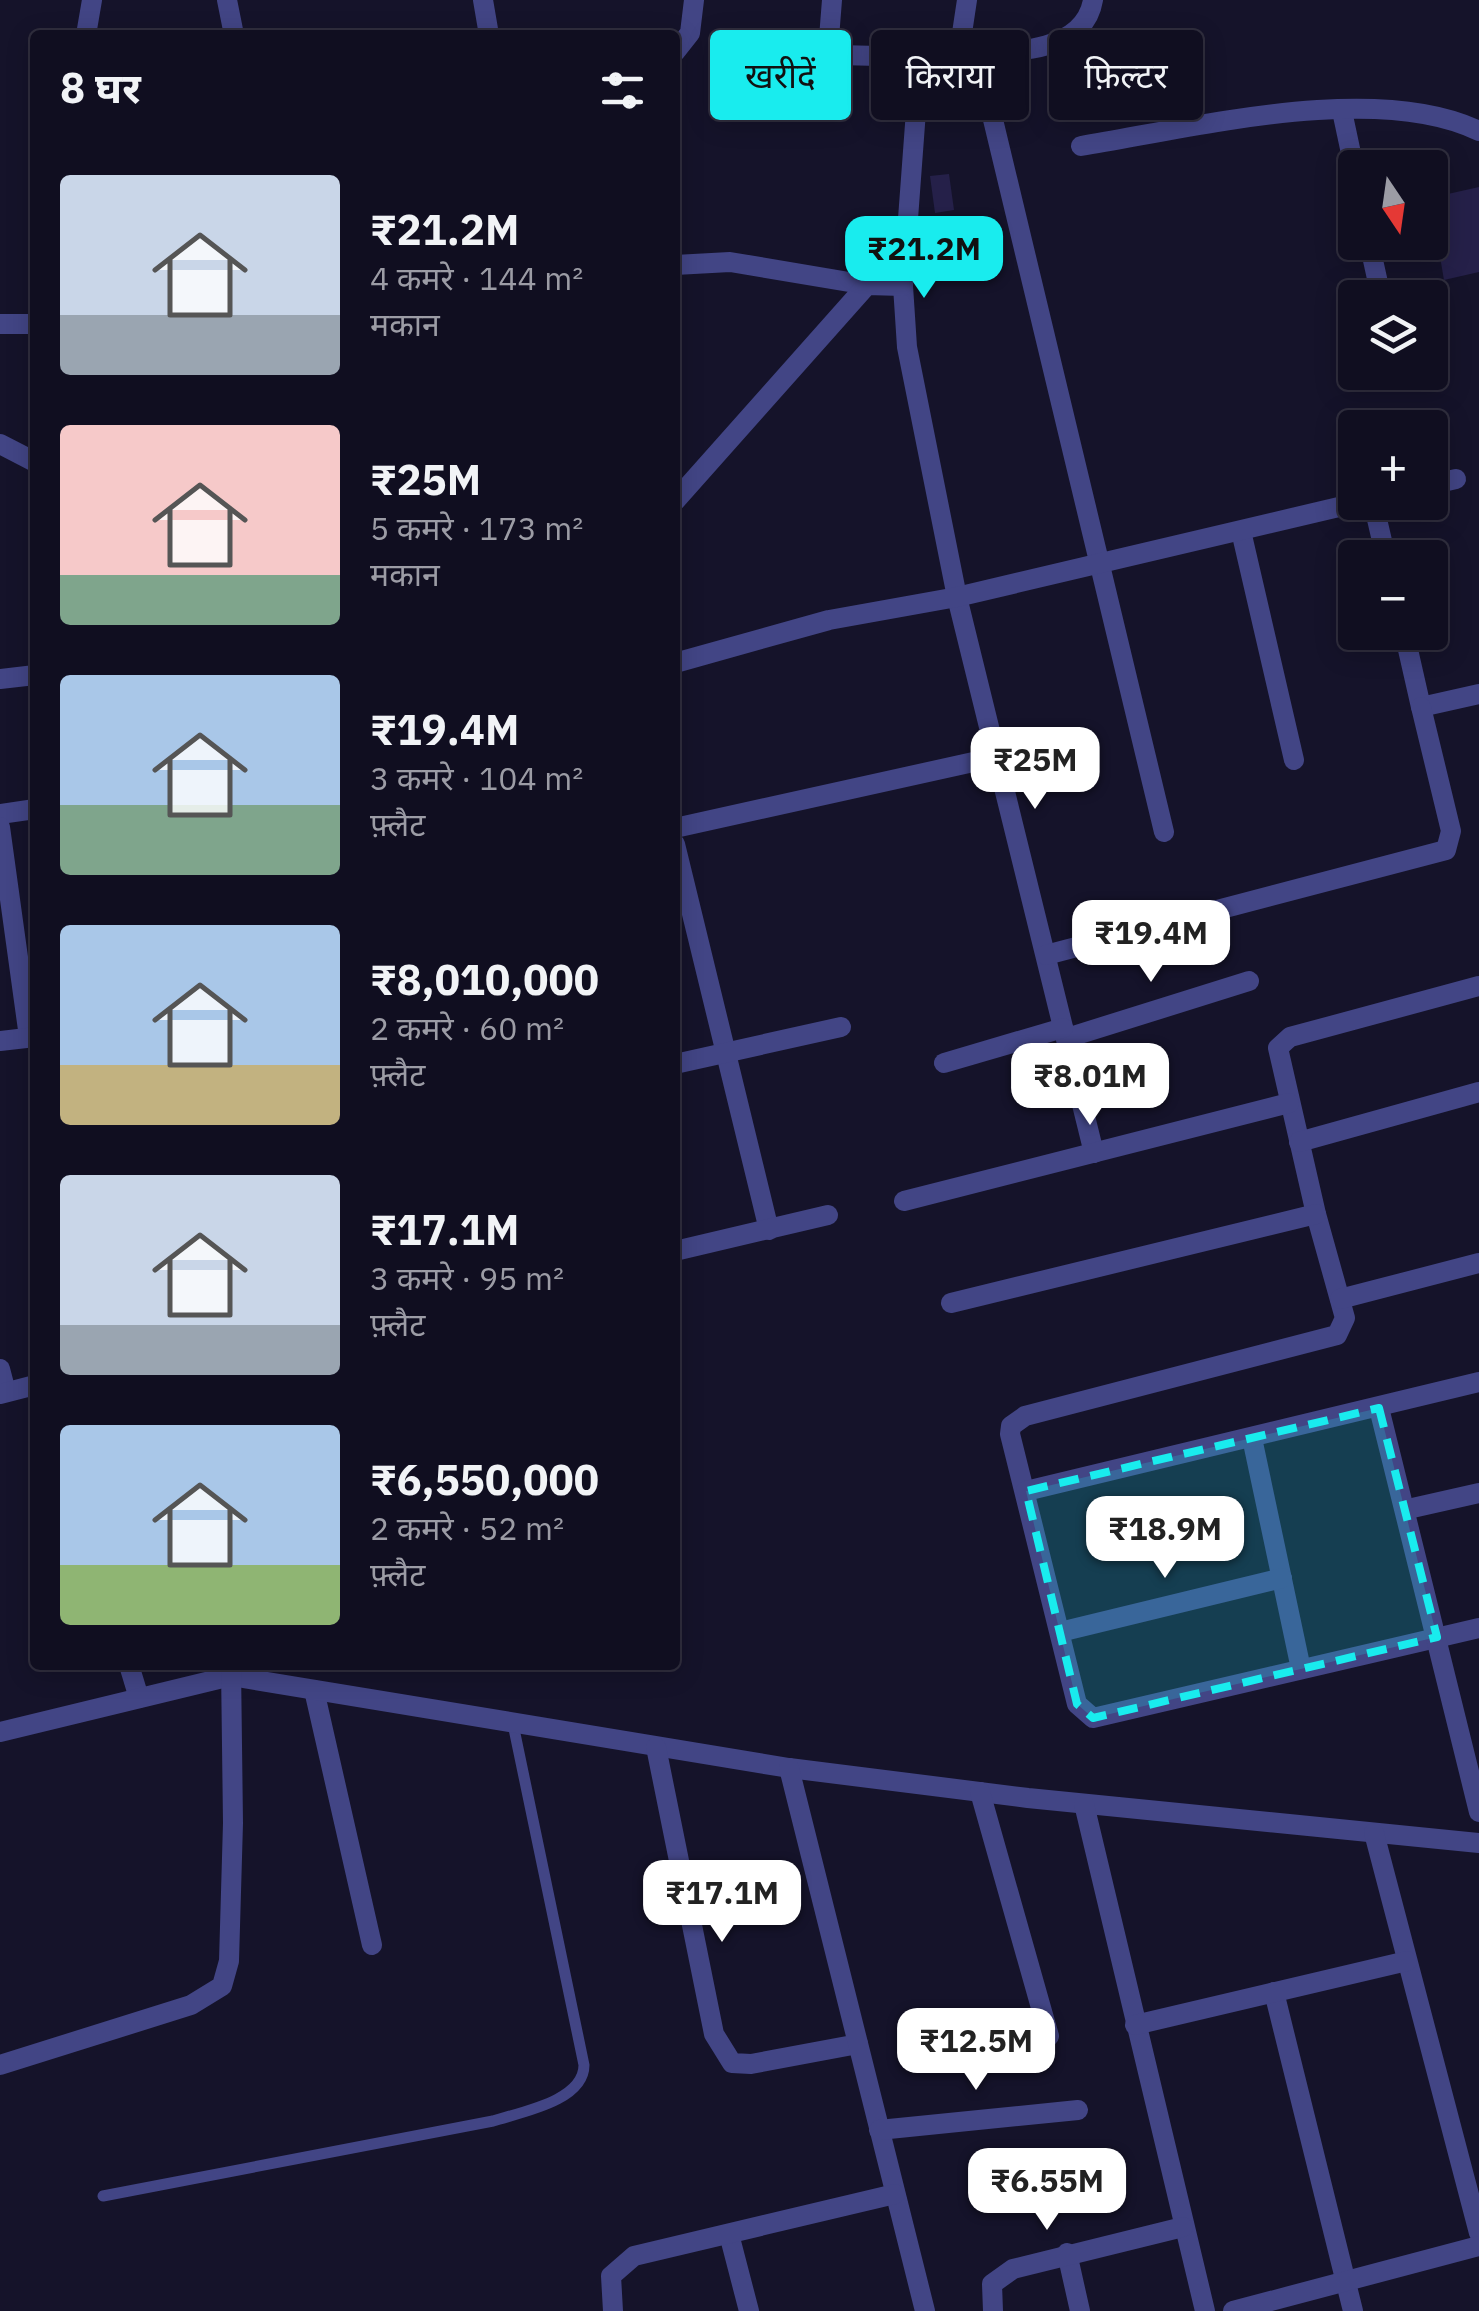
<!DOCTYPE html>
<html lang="hi">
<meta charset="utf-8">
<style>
body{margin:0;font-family:"IBM Plex Sans","Noto Sans Devanagari",sans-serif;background:#1e1c2d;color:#f1f3f6;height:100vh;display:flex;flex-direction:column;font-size:38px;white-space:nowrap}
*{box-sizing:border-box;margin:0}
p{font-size:32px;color:#9c9ca5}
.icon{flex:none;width:55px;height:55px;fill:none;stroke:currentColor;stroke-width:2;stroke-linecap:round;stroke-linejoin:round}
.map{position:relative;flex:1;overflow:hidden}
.drawer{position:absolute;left:30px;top:30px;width:650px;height:1640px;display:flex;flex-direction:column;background:#100e20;border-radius:10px;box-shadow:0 5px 25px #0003,0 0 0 2px #302e3e}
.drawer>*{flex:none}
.hud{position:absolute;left:710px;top:30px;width:618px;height:90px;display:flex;gap:20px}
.needle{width:65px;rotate:167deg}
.fabs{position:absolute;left:1338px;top:150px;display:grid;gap:20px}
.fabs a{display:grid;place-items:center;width:110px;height:110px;border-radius:10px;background:#100e20;box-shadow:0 5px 25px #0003,0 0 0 2px #302e3e;font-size:50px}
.price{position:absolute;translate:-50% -85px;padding:0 22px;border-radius:20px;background:#fff;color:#222;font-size:32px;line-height:65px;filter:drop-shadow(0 2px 5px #0008)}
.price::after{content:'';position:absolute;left:50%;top:60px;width:30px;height:22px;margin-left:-15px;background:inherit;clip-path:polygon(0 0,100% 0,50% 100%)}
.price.on{background:#19ecee;color:#111}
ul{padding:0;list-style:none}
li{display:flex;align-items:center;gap:30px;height:250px;padding:0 30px}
li span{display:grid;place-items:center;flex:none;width:280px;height:200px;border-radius:10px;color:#555}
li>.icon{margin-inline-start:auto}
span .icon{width:120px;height:120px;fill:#fffc;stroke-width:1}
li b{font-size:42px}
h2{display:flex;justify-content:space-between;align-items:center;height:120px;padding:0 30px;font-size:42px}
.pill{padding:0 35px;border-radius:10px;background:#100e20;box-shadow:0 5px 25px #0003,0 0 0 2px #302e3e;font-size:35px;line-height:90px}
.pill.on{background:#19ecee;color:#111}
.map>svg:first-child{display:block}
.building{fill:#252049}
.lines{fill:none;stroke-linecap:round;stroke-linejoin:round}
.lane{stroke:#424585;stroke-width:11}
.street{stroke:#424585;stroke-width:20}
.marked{fill:#19ecee;fill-opacity:0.2;stroke:#19ecee;stroke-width:8;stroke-dasharray:20 12;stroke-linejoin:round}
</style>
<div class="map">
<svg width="1479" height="2311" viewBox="0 0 1479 2311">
<rect width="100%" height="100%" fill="#15132a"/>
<!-- building -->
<g class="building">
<polygon points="949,174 954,210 935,213 930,176"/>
<polygon points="1479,187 1479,272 1444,280 1430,198"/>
</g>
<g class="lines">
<!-- lane -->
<path class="lane" d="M103,2196l390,-75c28,-9 91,-20 91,-56l-71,-341"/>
<!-- street -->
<g class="street">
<polyline points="227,0 234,35"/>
<polyline points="483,0 489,35"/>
<polyline points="832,0 829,38 838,55 920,57"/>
<polyline points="86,35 92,0"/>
<polyline points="675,52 690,33 694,0"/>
<path d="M963,53c43,-1 121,2 130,-53"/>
<polyline points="977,53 1164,832"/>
<polyline points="1342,111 1355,172"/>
<path d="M1081,146c111,-18 295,-65 398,-15"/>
<polyline points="1369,242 1380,292"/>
<polyline points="675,265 730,262 867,285"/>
<polyline points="903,286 907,347 957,597 1094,1153"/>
<polyline points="0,324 35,324"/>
<polyline points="0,444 35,462"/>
<polyline points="1430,485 1456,479"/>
<polyline points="675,501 867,285 903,286 920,57 959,53 967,0"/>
<polyline points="1373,502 1386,558"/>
<polyline points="1241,531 1294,760"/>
<polyline points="1404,632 1421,707 1479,694"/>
<polyline points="675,663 829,620 957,597 1360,502"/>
<polyline points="0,679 35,675"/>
<polyline points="0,814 35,809"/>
<polyline points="0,827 29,1037"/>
<polyline points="675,828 996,757"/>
<polyline points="675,844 769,1230"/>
<polyline points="1046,955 1446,850 1451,831 1421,707"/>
<polyline points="1479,986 1290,1037 1278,1048 1316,1214 1345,1318 1337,1335 1025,1416 1011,1426 1010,1434 1077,1704 1093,1718 1479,1628"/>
<polyline points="1067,1038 1249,981"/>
<polyline points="0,1041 35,1037"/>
<polyline points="944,1063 1063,1028"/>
<polyline points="675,1064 841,1027"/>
<polyline points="1299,1142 1479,1092"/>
<polyline points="904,1201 1289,1103"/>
<polyline points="675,1251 828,1215"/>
<polyline points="1340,1299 1479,1263"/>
<polyline points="951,1303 1316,1214"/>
<polyline points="0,1369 6,1392"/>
<polyline points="0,1394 35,1385"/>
<polyline points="1379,1408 1479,1812"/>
<polyline points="1252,1438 1301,1669"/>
<polyline points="1026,1491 1479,1382"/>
<polyline points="1408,1509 1479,1493"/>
<polyline points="1060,1632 1282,1578"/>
<polyline points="129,1665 139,1698"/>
<polyline points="314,1690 372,1945"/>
<polyline points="0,1732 231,1676 789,1768 1028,1798 1479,1843"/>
<polyline points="656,1747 714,2034 732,2063 751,2064 858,2044"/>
<polyline points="789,1768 925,2311"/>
<polyline points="980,1792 1049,2036"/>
<polyline points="1084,1804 1205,2311"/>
<polyline points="1374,1833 1479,2233"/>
<polyline points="1274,1992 1353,2311"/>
<polyline points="1135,2025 1407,1961"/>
<polyline points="0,2065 191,2005 222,1986 229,1961 233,1823 231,1667"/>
<polyline points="879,2130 1078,2110"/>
<polyline points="729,2234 749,2311"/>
<polyline points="1067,2253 1080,2311"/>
<polyline points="613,2311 611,2276 634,2256 895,2194"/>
<polyline points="993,2311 992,2284 1013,2269 1183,2227"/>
<polyline points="1233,2311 1479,2246"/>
</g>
</g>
<!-- marked area -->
<path class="marked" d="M1379,1408l58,229 -344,81 -16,-14 -51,-213z"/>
</svg>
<div class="fabs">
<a><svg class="needle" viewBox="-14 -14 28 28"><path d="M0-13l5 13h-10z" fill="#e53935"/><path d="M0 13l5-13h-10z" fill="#9c9ca5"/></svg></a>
<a><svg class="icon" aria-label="layers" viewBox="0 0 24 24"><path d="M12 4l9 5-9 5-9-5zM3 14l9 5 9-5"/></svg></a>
<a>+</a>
<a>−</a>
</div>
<b class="price on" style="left:924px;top:301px">₹21.2M</b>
<b class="price" style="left:1035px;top:812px">₹25M</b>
<b class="price" style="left:1151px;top:985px">₹19.4M</b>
<b class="price" style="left:1090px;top:1128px">₹8.01M</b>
<b class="price" style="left:1165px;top:1581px">₹18.9M</b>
<b class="price" style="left:722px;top:1945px">₹17.1M</b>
<b class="price" style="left:976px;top:2093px">₹12.5M</b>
<b class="price" style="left:1047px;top:2233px">₹6.55M</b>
<div class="hud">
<a class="pill on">खरीदें</a>
<a class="pill">किराया</a>
<a class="pill">फ़िल्टर</a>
</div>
<section class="drawer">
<h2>8 घर<svg class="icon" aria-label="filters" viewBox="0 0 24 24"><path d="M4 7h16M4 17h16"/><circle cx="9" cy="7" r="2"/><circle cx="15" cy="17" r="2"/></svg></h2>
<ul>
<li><span style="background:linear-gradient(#c9d6e8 70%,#9aa5b1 0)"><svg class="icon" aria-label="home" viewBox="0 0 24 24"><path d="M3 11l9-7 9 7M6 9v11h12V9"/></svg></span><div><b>₹21.2M</b><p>4 कमरे · 144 m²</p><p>मकान</p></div></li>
<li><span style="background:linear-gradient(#f6c9c9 75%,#7fa58c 0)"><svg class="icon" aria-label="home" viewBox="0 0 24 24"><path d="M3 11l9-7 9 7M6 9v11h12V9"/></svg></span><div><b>₹25M</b><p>5 कमरे · 173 m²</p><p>मकान</p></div></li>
<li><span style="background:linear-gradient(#a9c7e8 65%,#7fa58c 0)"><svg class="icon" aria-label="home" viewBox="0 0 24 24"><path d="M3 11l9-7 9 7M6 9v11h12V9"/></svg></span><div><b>₹19.4M</b><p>3 कमरे · 104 m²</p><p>फ़्लैट</p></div></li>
<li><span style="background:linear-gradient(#a9c7e8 70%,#c2b280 0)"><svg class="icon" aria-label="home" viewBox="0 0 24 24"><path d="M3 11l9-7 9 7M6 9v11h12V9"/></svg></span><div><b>₹8,010,000</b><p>2 कमरे · 60 m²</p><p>फ़्लैट</p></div></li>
<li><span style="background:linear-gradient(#c9d6e8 75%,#9aa5b1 0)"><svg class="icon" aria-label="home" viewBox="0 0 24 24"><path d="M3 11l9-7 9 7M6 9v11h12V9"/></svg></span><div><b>₹17.1M</b><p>3 कमरे · 95 m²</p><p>फ़्लैट</p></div></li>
<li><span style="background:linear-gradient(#a9c7e8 70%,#8fb573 0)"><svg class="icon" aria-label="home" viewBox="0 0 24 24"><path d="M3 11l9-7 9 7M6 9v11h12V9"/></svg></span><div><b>₹6,550,000</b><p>2 कमरे · 52 m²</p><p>फ़्लैट</p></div></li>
</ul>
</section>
</div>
